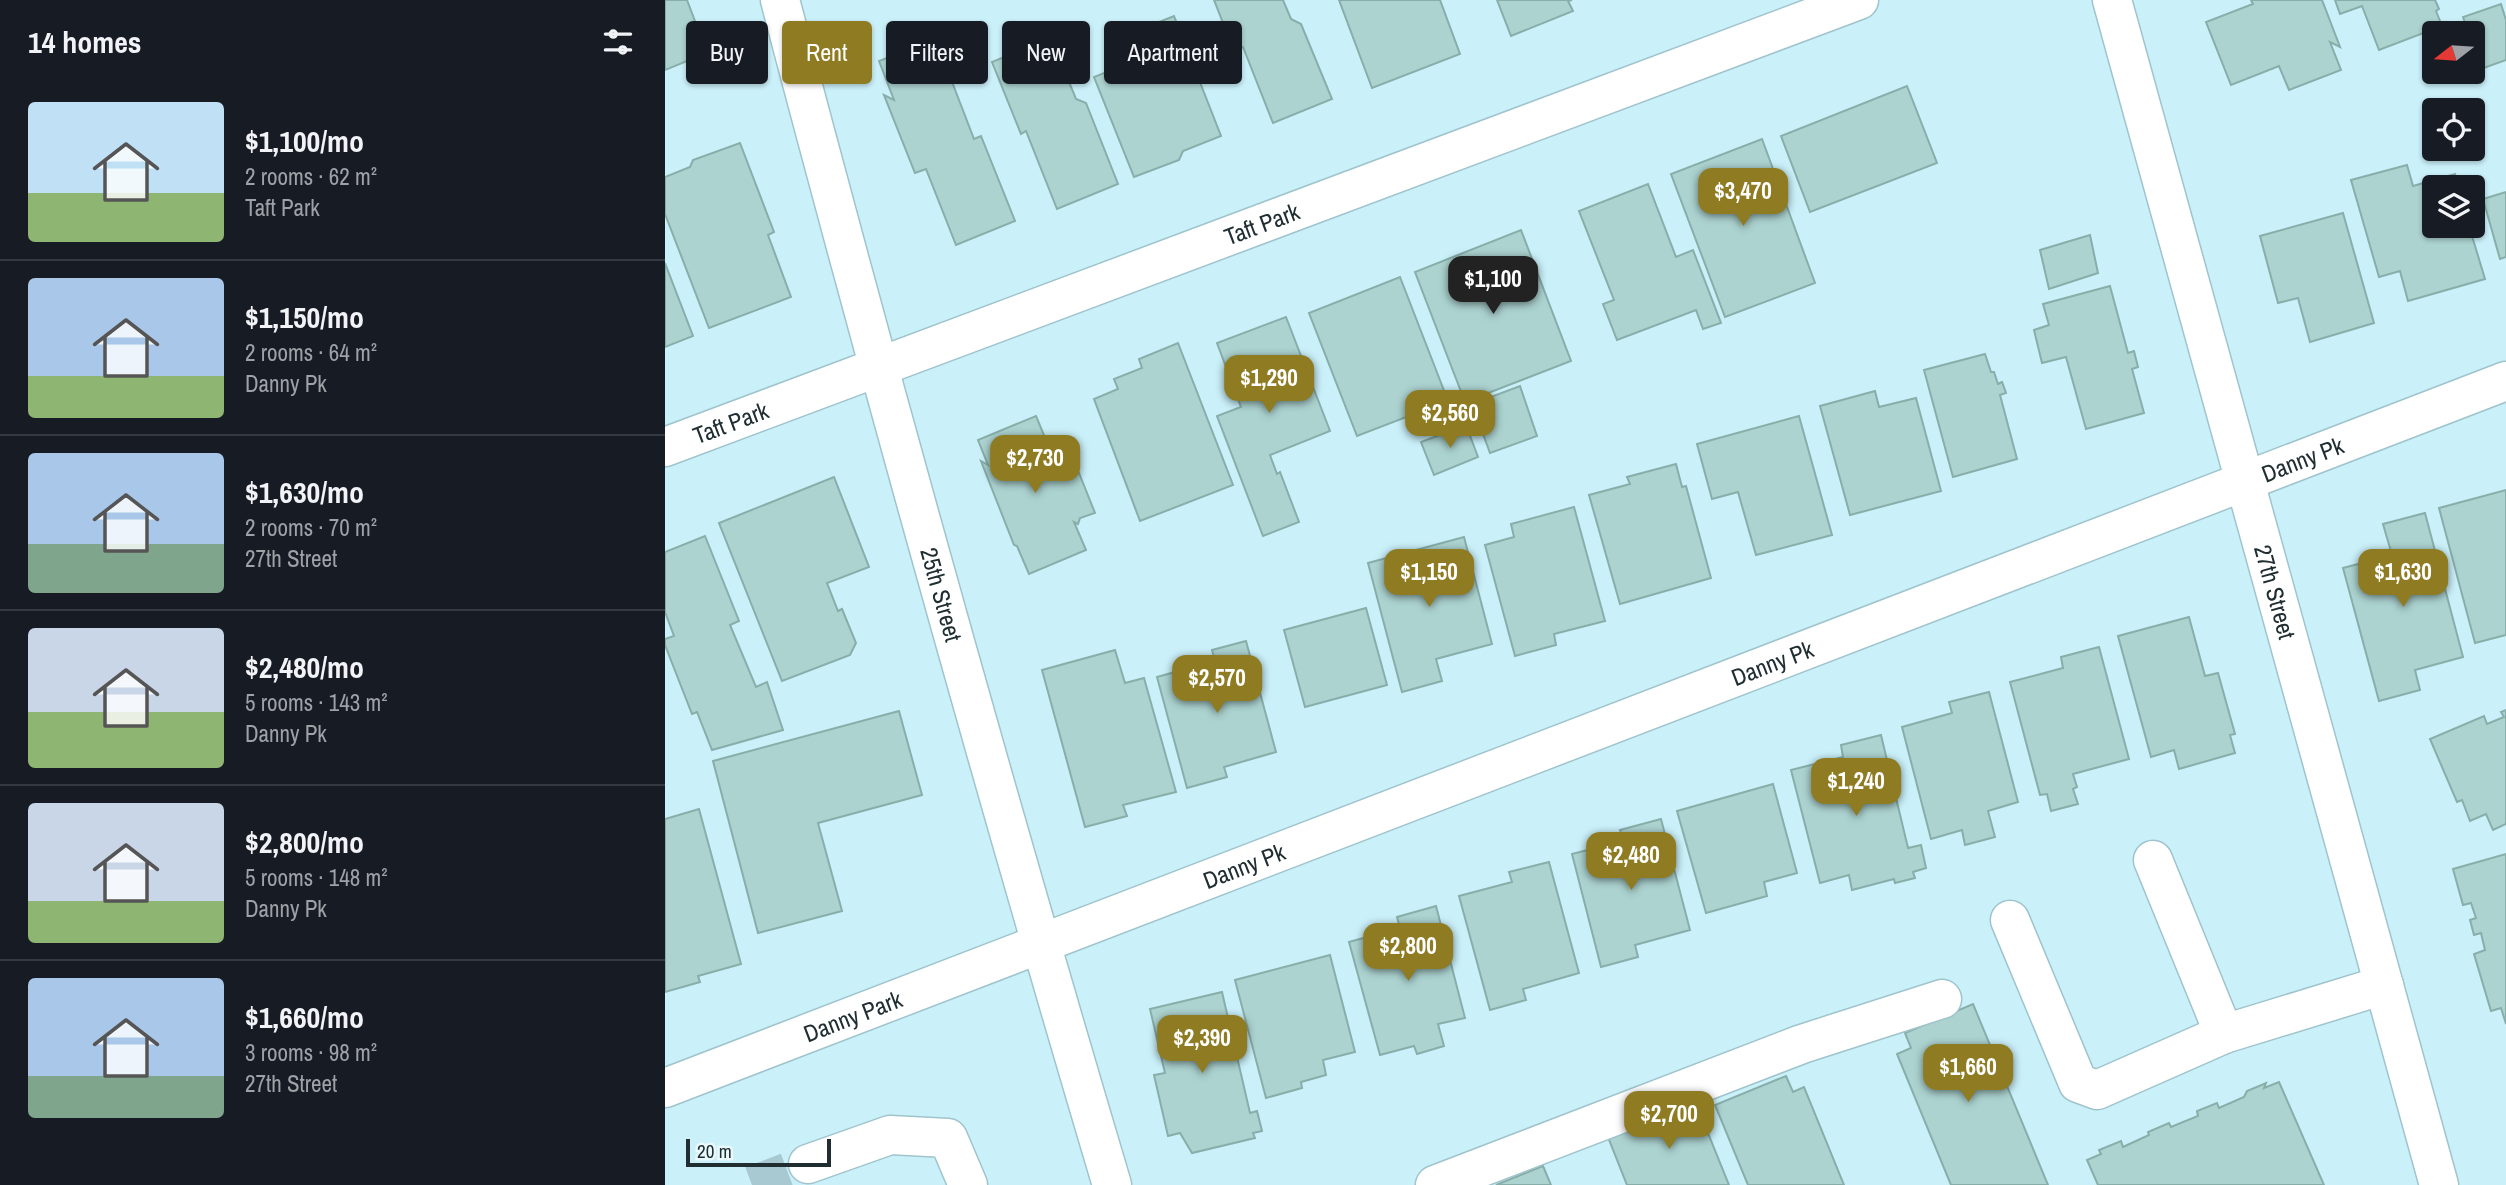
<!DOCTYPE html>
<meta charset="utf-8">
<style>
body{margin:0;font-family:"Archivo Narrow",sans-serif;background:#242831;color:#f1f3f6;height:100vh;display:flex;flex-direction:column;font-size:26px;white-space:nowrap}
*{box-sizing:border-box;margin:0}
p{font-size:23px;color:#9ea1a6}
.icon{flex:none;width:38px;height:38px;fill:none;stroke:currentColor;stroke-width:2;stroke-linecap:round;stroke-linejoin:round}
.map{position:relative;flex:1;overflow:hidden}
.details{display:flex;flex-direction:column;background:#171b24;width:665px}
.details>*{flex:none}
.top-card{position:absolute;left:21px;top:21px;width:665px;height:63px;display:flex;gap:14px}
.needle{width:46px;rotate:253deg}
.controls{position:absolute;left:1757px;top:21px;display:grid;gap:14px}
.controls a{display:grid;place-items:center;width:63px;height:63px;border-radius:7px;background:#171b24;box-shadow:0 2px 5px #0004;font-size:35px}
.scale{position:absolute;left:21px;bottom:18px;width:145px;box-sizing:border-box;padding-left:7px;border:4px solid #202e32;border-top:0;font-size:19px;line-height:24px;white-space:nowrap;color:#202e32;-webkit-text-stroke:5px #eaf9fc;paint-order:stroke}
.price{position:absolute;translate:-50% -60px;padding:0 16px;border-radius:14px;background:#8f7c22;color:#fff;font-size:23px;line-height:46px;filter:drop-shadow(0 2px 4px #0008)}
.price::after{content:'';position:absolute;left:50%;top:42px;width:21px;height:16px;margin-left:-10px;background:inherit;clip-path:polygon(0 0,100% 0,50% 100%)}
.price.selected{background:#222;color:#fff}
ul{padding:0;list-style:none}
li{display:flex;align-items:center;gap:21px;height:175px;padding:0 28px}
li+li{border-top:2px solid #363941}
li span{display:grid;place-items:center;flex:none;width:196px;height:140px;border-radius:7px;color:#555}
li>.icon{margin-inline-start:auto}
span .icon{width:84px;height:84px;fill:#fffc;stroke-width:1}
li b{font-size:30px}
h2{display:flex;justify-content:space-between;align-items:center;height:84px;padding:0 28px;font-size:30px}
.chip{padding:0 24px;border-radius:7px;background:#171b24;box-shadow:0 2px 5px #0004;font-size:24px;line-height:63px}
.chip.selected{background:#8f7c22;color:#fff}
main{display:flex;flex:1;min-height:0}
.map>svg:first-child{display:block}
.building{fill:#acd3d0;stroke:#88aeaa;stroke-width:2}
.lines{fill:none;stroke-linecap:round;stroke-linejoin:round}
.minor-tunnel{stroke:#a8c9d1;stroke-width:38;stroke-dasharray:38 19;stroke-linecap:butt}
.minor-casing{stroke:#9fc4cc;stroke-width:41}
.minor{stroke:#fff;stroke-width:38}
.labels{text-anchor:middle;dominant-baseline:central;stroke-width:7;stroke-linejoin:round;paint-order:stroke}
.street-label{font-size:24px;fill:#202e32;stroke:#eaf9fc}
</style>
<main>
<section class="details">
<h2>14 homes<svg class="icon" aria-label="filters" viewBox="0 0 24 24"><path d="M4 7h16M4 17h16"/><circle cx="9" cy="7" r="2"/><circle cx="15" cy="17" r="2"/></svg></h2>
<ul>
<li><span style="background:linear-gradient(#bfe0f5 65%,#8fb573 0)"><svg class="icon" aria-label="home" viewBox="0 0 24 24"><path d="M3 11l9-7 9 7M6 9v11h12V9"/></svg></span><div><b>$1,100/mo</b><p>2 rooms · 62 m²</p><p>Taft Park</p></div></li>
<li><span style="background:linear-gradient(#a9c7e8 70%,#8fb573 0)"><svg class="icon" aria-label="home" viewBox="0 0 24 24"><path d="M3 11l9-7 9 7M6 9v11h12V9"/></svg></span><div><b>$1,150/mo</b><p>2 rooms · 64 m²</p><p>Danny Pk</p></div></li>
<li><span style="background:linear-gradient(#a9c7e8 65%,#7fa58c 0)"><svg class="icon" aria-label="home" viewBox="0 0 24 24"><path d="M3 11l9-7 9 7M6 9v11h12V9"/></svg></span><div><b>$1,630/mo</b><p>2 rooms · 70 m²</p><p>27th Street</p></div></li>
<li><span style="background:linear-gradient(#c9d6e8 60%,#8fb573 0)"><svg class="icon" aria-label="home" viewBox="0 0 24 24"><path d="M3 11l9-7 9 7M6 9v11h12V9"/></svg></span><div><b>$2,480/mo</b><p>5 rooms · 143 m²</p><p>Danny Pk</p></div></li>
<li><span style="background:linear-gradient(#c9d6e8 70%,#8fb573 0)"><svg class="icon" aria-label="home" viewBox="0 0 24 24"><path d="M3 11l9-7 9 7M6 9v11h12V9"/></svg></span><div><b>$2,800/mo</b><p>5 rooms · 148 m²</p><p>Danny Pk</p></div></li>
<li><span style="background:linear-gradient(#a9c7e8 70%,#7fa58c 0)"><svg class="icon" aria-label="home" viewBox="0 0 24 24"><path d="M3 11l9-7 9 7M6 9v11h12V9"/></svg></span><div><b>$1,660/mo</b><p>3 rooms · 98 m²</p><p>27th Street</p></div></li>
</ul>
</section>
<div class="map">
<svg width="1841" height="1185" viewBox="0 0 1841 1185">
<rect width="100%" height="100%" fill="#caf0f9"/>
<!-- building -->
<g class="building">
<polygon points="0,0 22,0 42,53 0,70"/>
<polygon points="549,0 618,0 626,19 636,24 667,99 608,123 578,47 569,51"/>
<polygon points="674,0 775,0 795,54 707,88"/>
<polygon points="832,0 907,0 903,1 908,11 846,36"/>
<polygon points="1586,0 1657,0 1675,47 1665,42 1676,70 1624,90 1614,66 1566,85 1541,22 1588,4"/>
<polygon points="1670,0 1770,0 1774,9 1771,11 1777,26 1714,50 1697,6 1675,14"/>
<polygon points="1836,4 1841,20 1841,60 1816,69 1808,45 1808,33 1804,33 1798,17"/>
<polygon points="509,16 556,136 518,151 514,160 469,177 429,77 477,58 466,33"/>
<polygon points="275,37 291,76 284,74 309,139 316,136 350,221 291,245 261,169 250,173 219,95 229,100 214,61"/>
<polygon points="386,38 411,99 421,103 453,184 392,209 361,131 356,134 327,62"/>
<polygon points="1242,86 1272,163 1145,212 1116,136"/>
<polygon points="1097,139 1150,283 1060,317 1006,174"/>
<polygon points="75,143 109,232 103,235 126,297 44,328 0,214 0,177 25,167 28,160"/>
<polygon points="1742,165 1748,186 1790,174 1794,187 1769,187 1769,226 1804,226 1820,279 1743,301 1735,271 1714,277 1686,180"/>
<polygon points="983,184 1011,257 1028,250 1056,323 1038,329 1031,310 952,340 938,304 949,300 914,211"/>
<polygon points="1841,192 1841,257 1835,259 1818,199"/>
<polygon points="1678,213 1709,323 1645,342 1633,298 1613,303 1595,236"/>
<polygon points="856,230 906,361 800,402 750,272"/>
<polygon points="1425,235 1433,273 1384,289 1375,250"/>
<polygon points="0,263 28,336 0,347"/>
<polygon points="735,277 783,401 692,436 644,313"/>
<polygon points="1445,286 1463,353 1469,351 1473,367 1467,369 1479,413 1421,429 1401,357 1377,363 1369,330 1384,325 1378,304"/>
<polygon points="621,317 665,431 605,455 612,474 615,472 634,522 598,536 552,416 576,407 552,343"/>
<polygon points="513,343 568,485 475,521 429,399 453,389 449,379 477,368 474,359"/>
<polygon points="1320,354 1326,372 1329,372 1333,384 1337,382 1341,393 1335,395 1352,459 1288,477 1259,370"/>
<polygon points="855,386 872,436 825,453 807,404"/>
<polygon points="1210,391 1214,407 1251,398 1276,491 1185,515 1155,406"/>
<polygon points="371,416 397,479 414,473 430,513 415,518 413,524 409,522 421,550 364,574 352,546 349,545 316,461 323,465 313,440"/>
<polygon points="1134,416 1167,535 1091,555 1073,492 1047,499 1032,444"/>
<polygon points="801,425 813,457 769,475 756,442"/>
<polygon points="1011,464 1017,487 1021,486 1046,578 955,604 924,495 965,484 962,477"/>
<polygon points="169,477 204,567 162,583 173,611 177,609 191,643 185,655 117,681 54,523"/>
<polygon points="1841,490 1841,635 1810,643 1774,508"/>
<polygon points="909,507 940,621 889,634 891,645 850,656 820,545 849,537 846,524"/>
<polygon points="1760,513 1798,657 1750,670 1755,690 1714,701 1678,568 1727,555 1718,524"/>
<polygon points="40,536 74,621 65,625 91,687 102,682 118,730 47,750 32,712 27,714 0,645 0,639 9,636 0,612 0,552"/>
<polygon points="799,537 827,644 771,659 777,681 737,692 703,563"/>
<polygon points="701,608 722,685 640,707 619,630"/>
<polygon points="1524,617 1540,676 1553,673 1570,734 1565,735 1570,753 1514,769 1509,750 1486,757 1453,636"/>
<polygon points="581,641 611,752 559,767 562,777 522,788 492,677 550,661 547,650"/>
<polygon points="1434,647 1464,759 1408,774 1412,787 1408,789 1413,804 1386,811 1382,794 1375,795 1345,682 1398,668 1396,657"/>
<polygon points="450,650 460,683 479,678 511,792 458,805 462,816 420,827 377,670"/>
<polygon points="1324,692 1353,802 1323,811 1330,837 1300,845 1297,830 1266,839 1237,727 1287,713 1284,702"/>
<polygon points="1841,710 1841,824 1828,830 1821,814 1805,821 1797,800 1792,802 1765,739 1819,716 1822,724 1839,717 1836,712"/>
<polygon points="234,711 257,795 153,823 177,911 93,933 48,761"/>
<polygon points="1216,735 1243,848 1256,845 1261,868 1248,872 1250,878 1230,883 1229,879 1187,890 1184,875 1155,883 1126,770 1178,757 1176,745"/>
<polygon points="1108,784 1132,873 1099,882 1102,896 1041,913 1012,811"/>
<polygon points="34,809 76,964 33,976 35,982 0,992 0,819"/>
<polygon points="996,819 1025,930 970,945 973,957 936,967 907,854 958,841 955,830"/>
<polygon points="1841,854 1841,1024 1836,1008 1826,1011 1809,954 1820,950 1816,933 1809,935 1805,920 1811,918 1806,903 1798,905 1788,869"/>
<polygon points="884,862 914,973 858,989 861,1000 825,1010 794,896 847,882 844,872"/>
<polygon points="771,906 800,1018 773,1024 779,1046 752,1054 749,1046 715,1055 684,942 735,928 732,917"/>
<polygon points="665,955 690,1052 658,1060 661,1075 636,1082 637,1088 601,1098 570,980"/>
<polygon points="557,992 585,1113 592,1111 597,1131 588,1133 590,1138 527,1153 515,1133 503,1136 489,1075 500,1073 485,1009"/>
<polygon points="1308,1004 1383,1185 1286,1185 1232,1054 1246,1048 1240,1033"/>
<polygon points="1121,1076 1128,1092 1139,1087 1179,1185 1083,1185 1050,1105"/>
<polygon points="1614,1082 1659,1185 1433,1185 1422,1160 1436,1154 1434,1150 1456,1141 1458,1147 1484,1135 1483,1132 1504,1123 1506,1127 1533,1116 1532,1111 1552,1103 1554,1108 1579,1097 1582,1091 1601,1083 1599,1088"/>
<polygon points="1030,1101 1064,1185 962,1185 943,1137"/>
<polygon points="878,1166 886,1185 831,1185"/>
</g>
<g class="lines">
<!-- minor-tunnel -->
<polyline class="minor-tunnel" points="87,1185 143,1164"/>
<!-- minor casing -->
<g class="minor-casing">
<g id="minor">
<path id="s1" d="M115,0c105,397 215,792 332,1185"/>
<path id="s2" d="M1447,0l327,1185"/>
<path id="s3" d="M0,447l1194,-447"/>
<polyline points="1488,860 1559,1034"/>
<polyline points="1345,920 1413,1083 1432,1090 1559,1034 1719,985"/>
<path id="s4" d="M0,1088l1841,-707"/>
<polyline points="143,1164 225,1135 283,1138 303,1185"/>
<polyline points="770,1185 1137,1044 1277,999"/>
</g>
</g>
<!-- minor -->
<use href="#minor" class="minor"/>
</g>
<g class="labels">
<!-- street labels -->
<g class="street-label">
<text stroke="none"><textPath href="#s3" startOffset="637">Taft Park</textPath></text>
<text stroke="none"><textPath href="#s3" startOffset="70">Taft Park</textPath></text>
<text stroke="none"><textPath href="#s4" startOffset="1754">Danny Pk</textPath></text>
<text stroke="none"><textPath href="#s2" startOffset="614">27th Street</textPath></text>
<text stroke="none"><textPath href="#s1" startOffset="616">25th Street</textPath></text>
<text stroke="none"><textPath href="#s4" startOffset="1186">Danny Pk</textPath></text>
<text stroke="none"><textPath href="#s4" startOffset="620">Danny Pk</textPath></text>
<text stroke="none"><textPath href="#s4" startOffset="201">Danny Park</textPath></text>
</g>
</g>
</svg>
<div class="controls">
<a><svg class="needle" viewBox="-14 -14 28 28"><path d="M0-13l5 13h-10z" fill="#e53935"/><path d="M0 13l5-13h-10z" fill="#9ea1a6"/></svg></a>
<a><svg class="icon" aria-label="locate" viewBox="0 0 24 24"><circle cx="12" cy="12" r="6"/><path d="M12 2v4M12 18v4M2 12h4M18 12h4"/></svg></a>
<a><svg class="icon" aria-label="layers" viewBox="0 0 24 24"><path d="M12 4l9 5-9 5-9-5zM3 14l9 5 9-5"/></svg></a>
</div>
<div class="scale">20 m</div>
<b class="price" style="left:1078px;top:228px">$3,470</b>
<b class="price selected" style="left:828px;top:316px">$1,100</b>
<b class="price" style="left:604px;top:415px">$1,290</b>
<b class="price" style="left:785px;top:450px">$2,560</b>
<b class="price" style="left:370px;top:495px">$2,730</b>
<b class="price" style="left:764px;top:609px">$1,150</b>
<b class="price" style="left:1738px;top:609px">$1,630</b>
<b class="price" style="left:552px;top:715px">$2,570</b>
<b class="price" style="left:1191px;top:818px">$1,240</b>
<b class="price" style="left:966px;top:892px">$2,480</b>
<b class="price" style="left:743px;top:983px">$2,800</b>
<b class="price" style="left:537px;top:1075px">$2,390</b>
<b class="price" style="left:1303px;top:1104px">$1,660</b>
<b class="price" style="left:1004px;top:1151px">$2,700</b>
<div class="top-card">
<a class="chip">Buy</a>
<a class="chip selected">Rent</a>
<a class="chip">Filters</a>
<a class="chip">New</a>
<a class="chip">Apartment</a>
</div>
</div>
</main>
